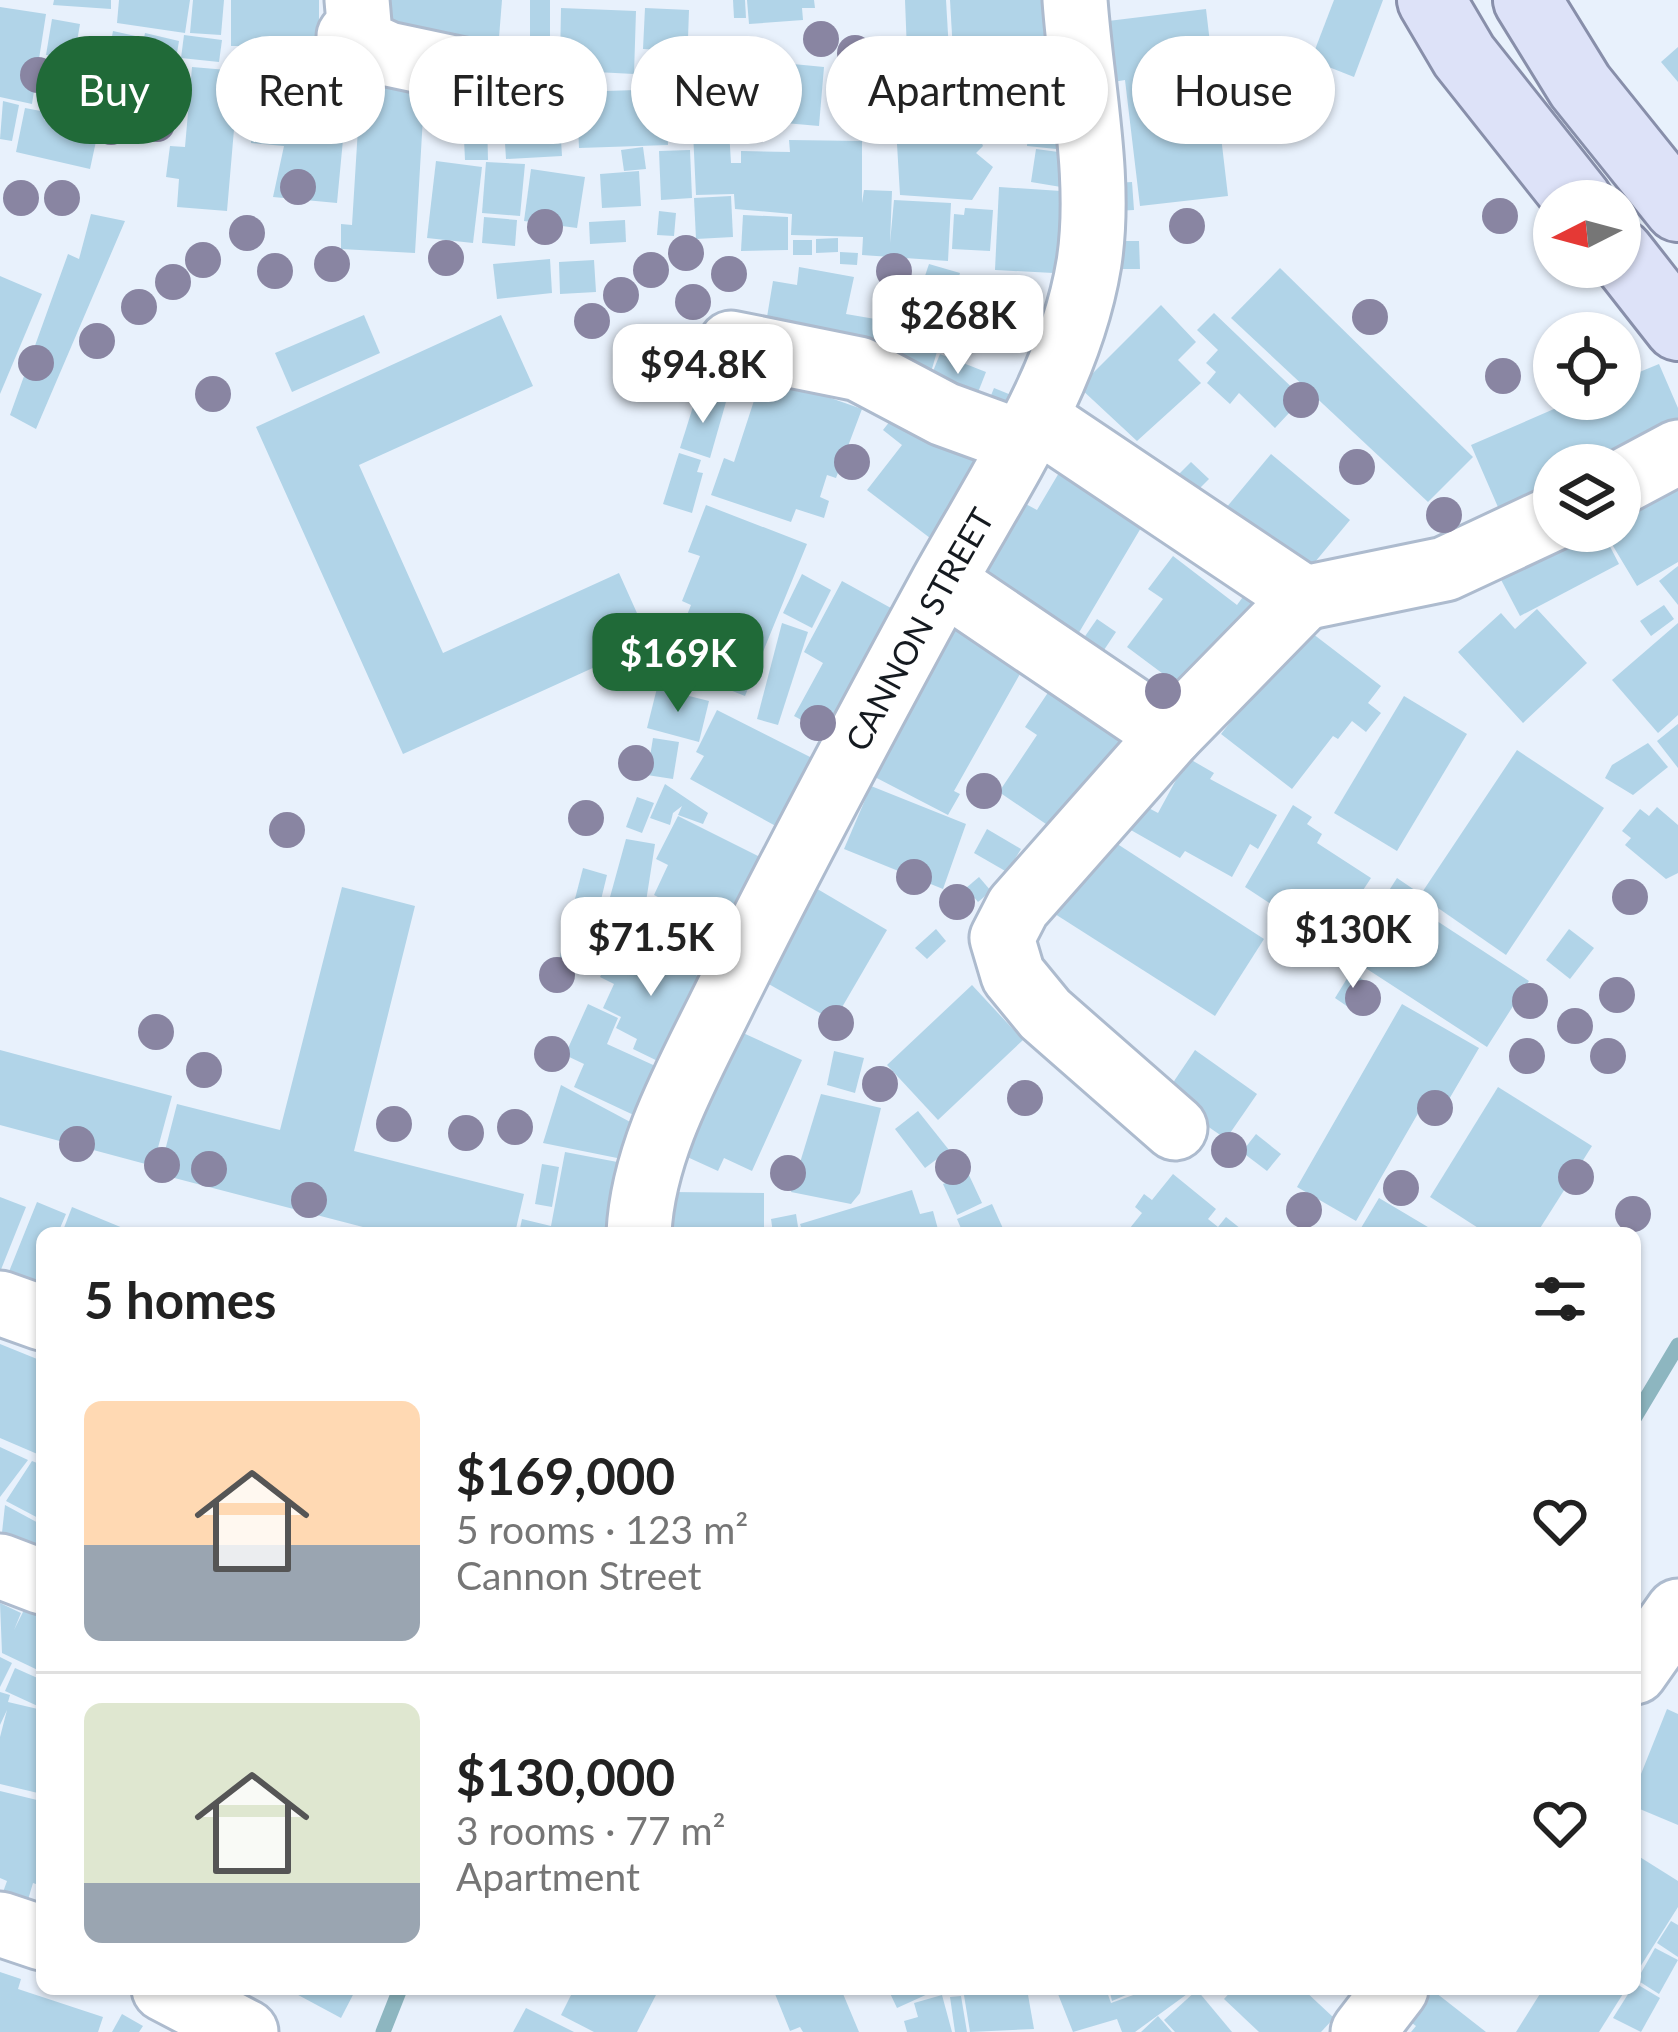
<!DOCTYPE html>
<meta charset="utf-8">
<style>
body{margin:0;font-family:Lato,sans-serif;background:#f6f6f6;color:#222;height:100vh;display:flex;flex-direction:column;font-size:45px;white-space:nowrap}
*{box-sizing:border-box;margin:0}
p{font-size:39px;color:#767676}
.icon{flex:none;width:66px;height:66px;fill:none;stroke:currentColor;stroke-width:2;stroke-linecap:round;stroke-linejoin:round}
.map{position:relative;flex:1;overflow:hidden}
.drawer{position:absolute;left:36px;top:1227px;width:1605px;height:768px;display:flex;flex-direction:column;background:#fff;border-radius:18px;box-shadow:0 3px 9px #0004}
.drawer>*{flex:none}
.guide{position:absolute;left:36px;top:36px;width:1608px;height:108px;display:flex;gap:24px}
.needle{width:78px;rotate:264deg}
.buttons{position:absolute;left:1533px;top:180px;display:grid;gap:24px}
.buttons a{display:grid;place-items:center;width:108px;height:108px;border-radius:50%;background:#fff;box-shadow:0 3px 9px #0004;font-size:60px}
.price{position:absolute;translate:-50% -102px;padding:0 27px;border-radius:24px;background:#fff;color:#222;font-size:39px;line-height:78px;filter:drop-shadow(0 3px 6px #0008)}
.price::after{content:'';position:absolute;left:50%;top:72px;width:36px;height:27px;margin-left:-18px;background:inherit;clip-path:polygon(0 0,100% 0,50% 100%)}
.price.on{background:#206a38;color:#fff}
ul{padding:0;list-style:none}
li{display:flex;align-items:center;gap:36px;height:300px;padding:0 48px}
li+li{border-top:3px solid #e0e0e0}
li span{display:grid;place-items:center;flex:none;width:336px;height:240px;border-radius:18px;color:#555}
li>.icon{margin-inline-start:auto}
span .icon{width:144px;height:144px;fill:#fffc;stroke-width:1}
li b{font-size:51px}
h2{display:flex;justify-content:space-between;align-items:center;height:144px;padding:0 48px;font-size:51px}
.chip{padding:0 42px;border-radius:54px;background:#fff;box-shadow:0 3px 9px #0004;font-size:42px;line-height:108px}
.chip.on{background:#206a38;color:#fff}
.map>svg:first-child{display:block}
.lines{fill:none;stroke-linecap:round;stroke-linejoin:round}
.stream{stroke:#8db6c0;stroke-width:15}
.building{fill:#b1d4e8}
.minor-casing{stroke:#adbbce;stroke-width:69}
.major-casing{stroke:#888faa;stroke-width:72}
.minor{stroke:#fff;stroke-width:63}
.major{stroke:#dde2f8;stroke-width:66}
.tree{fill:#8985a2}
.labels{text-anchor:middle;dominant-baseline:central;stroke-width:12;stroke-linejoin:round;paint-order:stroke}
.street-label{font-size:33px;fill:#151a20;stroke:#e8f1fc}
</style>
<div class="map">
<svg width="1678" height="2032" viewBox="0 0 1678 2032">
<rect width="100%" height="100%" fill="#e8f1fc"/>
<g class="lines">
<!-- stream -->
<g class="stream">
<polyline points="1635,1417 1678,1345"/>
<polyline points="383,2032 400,1989"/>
</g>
</g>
<!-- building -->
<g class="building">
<polygon points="54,0 111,0 111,9 53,5"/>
<polygon points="119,0 190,0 185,33 117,23"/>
<polygon points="193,0 224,0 221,35 190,33"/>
<rect x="231" y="0" width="88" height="46"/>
<polygon points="367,0 502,0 498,50 364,41"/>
<rect x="530" y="0" width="20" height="54"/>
<polygon points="733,0 745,0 746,18 734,18"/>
<polygon points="747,0 814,0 815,8 802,8 803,20 749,24"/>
<polygon points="905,0 946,0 949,51 907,52"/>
<polygon points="950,0 1052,0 1055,38 953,52"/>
<polygon points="1334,0 1383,0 1354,77 1311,60"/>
<polygon points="0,7 46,14 32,104 0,97"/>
<polygon points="561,8 636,11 634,74 596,72 596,62 560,61"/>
<polygon points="645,8 689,10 687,67 661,66 662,50 643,49"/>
<polygon points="1206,9 1228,196 1140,206 1125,80 1107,83 1100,22"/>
<polygon points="52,19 80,24 74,59 46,55"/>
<polygon points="113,31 140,37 136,53 110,47"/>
<polygon points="145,33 179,41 175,65 140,57"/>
<polygon points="184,35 222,40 219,62 181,58"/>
<polygon points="1061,43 1063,79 1037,81 1038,87 996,83 994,49"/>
<polygon points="1678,47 1678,82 1661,62"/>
<polygon points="897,54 986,54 986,77 971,76 971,122 897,121"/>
<polygon points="732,58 824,67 819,126 727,118"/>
<polygon points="192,67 239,71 227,211 177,207 179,179 166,177 170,146 185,147"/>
<polygon points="257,68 349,76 337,203 273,197 284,146 251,143"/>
<polygon points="716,78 718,127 693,128 691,79"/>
<polygon points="361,80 425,83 415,253 341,249 341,224 352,225"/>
<polygon points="637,90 638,104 666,102 668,145 579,148 577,102 605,101 605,91"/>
<polygon points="568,92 569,123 560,124 562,156 506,159 502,96"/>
<polygon points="1022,94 1070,98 1066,150 1027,146 1030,111 1022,111"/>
<polygon points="3,101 19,105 12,141 0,139"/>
<polygon points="25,108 46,112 44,120 98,132 90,169 16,152"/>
<polygon points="487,118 488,160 465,160 463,119"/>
<polygon points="896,127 975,127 983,146 976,153 993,167 972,200 900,195"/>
<polygon points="729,130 731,163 741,163 741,151 790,152 789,140 862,141 862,203 864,190 892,191 890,243 894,200 951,203 948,261 862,255 863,237 791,235 792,214 735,209 734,194 696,195 693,132"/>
<polygon points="643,147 646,169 624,171 621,150"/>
<polygon points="1036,149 1066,153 1061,187 1031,182"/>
<polygon points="690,150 692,198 661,200 659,151"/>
<polygon points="436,161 482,167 473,243 427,238"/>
<polygon points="486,162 525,164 520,216 482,213"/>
<polygon points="531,169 585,177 577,228 524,221"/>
<polygon points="639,171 641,206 602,208 600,174"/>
<polygon points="1132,182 1134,210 1115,211 1113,183"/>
<polygon points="999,187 1076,192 1072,274 995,270"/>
<polygon points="731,196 733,237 696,239 694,198"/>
<polygon points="965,208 993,210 990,251 952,249 954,214 964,215"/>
<polygon points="659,211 676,213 674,236 657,235"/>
<polygon points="91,214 125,221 36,429 10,415 68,254 79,259"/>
<polygon points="743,215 788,217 788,250 741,251"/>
<polygon points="484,217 517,220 515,246 482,243"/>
<polygon points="625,220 626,242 590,244 589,222"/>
<polygon points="838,238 838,252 816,253 816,239"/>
<rect x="793" y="240" width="19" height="15"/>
<polygon points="1116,241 1139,241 1140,269 1116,269"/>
<polygon points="840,252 858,253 857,265 840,264"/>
<polygon points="550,259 552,293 497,299 493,264"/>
<polygon points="594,260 596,292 560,294 559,262"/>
<polygon points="929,264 960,273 929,379 894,368"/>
<polygon points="799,267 854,277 846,314 881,320 888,283 909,287 892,376 762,347 773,281 797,285"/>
<polygon points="1280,268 1473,457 1428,502 1231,318"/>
<polygon points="0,276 42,294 0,394"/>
<polygon points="1161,305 1196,342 1178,360 1201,383 1137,441 1079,387"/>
<polygon points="1214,313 1303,398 1275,428 1239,393 1230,404 1207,383 1216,372 1206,363 1218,350 1197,330"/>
<polygon points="364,315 380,353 292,392 275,353"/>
<polygon points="501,315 533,386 359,465 443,653 619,573 650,642 403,754 256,427"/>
<polygon points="940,354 986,372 975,400 929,381"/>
<polygon points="1659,364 1678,408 1678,438 1616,465 1554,465 1554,492 1501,514 1471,445 1577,399 1620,399 1620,380"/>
<polygon points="762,376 824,390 822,395 862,409 836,478 827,475 820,497 829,501 824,518 796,509 791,522 711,495 724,458 734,462"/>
<polygon points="994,388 1021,399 1015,415 988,403"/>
<polygon points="697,394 726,402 710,458 680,448"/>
<polygon points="901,407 989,450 982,469 930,538 867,490 902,445 883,430"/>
<polygon points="679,453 701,460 697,472 703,473 692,513 663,504"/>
<polygon points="1271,454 1350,520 1305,574 1226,508"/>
<polygon points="1191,462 1209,479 1190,498 1172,481"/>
<polygon points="1063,466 1148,516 1071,646 963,582 1013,497 1037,510"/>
<polygon points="1678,480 1678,562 1637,586 1604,531 1620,531 1620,515"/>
<polygon points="706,505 807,544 745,696 667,665 691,605 682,601 700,556 688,552"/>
<polygon points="1594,531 1602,531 1619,564 1520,616 1498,574"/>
<polygon points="1173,556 1237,605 1248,590 1269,607 1241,646 1223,633 1182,688 1127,647 1163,599 1148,589"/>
<polygon points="1678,566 1678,605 1659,581"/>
<polygon points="802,574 831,590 812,628 783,613"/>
<polygon points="842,581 909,618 835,738 794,716 823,663 804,652"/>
<polygon points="1664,605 1674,619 1651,636 1640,621"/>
<polygon points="1537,609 1587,663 1523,723 1458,652 1501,613 1515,629"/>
<polygon points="1097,619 1116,632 1092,668 1072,655"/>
<polygon points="782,623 808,632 778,725 757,719"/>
<polygon points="1678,623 1678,715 1658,733 1612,680"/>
<polygon points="954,624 1025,665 954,791 960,794 948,815 869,774"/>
<polygon points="1304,627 1381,686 1368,703 1381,713 1366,732 1352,721 1338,739 1333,736 1292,789 1221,734"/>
<polygon points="657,688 709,701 699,742 647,728"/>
<polygon points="1051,688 1126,739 1062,835 999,792 1037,735 1025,727"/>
<polygon points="1404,696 1467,734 1397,851 1334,813"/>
<polygon points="717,710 820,762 783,830 690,779 704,756 696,752"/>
<polygon points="1678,724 1678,768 1657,741"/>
<polygon points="653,738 679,742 673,779 647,775"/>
<polygon points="1648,743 1668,767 1633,795 1605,778 1612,765"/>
<polygon points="1517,750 1604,808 1506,955 1425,899 1423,891"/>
<polygon points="1188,758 1214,773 1210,779 1277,815 1258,849 1250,844 1232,877 1185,851 1180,858 1115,821 1128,797 1158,813"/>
<polygon points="665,784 708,813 703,824 678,815 682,806 673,813 670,825 650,818"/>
<polygon points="871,786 966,824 943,889 844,849"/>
<polygon points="637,797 654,803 642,833 626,827"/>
<polygon points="1293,805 1312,817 1307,824 1322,834 1317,843 1371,878 1329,942 1245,887"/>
<polygon points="1657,807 1678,825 1678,873 1666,879 1625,845 1631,838 1622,831 1640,809 1649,816"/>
<polygon points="678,816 768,861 724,950 673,924 681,909 654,895 668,865 656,859"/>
<polygon points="987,829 1021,849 1007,872 974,853"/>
<polygon points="1105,836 1264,939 1215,1016 1055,914"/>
<polygon points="626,839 655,844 645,908 672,927 661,945 607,908"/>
<polygon points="583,868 607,875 583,974 557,968"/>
<polygon points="979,877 991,891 978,902 966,888"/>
<polygon points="1397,878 1425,897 1417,908 1529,981 1487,1047 1347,956"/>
<polygon points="342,887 415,906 354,1151 524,1194 515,1233 386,1233 159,1174 177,1104 280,1130"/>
<polygon points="814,887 887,930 834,1021 760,979"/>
<polygon points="936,929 946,941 927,959 915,948"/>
<polygon points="1569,929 1594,948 1570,979 1546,960"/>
<polygon points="621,938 708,981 668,1066 633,1049 637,1039 616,1028 621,1017 603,1008 614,984 600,977"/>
<polygon points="1351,972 1371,985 1354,1011 1335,998"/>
<polygon points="972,985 1023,1040 938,1120 887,1065"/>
<polygon points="588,1004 618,1018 607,1044 662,1069 640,1118 574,1087 584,1064 565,1055"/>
<polygon points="1402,1004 1479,1048 1441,1113 1424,1103 1356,1221 1297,1187"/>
<polygon points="730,1027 802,1060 752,1171 724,1158 718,1171 674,1151"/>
<polygon points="0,1050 172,1096 153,1166 0,1125"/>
<polygon points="1195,1050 1257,1094 1226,1139 1164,1096"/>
<polygon points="834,1051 864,1058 855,1093 827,1085"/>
<polygon points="561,1085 634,1124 627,1160 543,1143"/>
<polygon points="1498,1087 1592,1146 1537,1233 1486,1233 1430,1197"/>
<polygon points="821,1094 881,1108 860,1193 851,1204 791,1192"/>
<polygon points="918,1111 949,1150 925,1168 895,1129"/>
<polygon points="1256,1134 1281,1154 1267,1171 1242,1152"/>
<polygon points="565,1152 633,1165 620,1233 519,1233 522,1219 551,1226"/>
<polygon points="542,1164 559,1167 552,1207 535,1204"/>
<polygon points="968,1173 982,1203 957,1215 943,1184"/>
<polygon points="1173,1174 1216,1209 1208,1219 1218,1227 1226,1217 1246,1233 1126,1233 1142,1213 1135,1207 1144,1194 1152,1200"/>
<polygon points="912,1190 920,1214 933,1211 939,1233 803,1233 800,1224"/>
<polygon points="672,1192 764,1193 764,1233 672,1233"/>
<polygon points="0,1197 26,1207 0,1272"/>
<polygon points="1379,1198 1438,1233 1358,1233"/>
<polygon points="37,1202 66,1214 58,1233 42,1233 42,1273 33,1296 4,1284"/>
<polygon points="992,1204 1005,1233 963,1233 957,1219"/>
<polygon points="72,1207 135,1233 62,1233"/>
<polygon points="796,1214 799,1233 773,1233 771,1219"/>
<polygon points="0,1344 42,1361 42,1456 0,1438"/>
<polygon points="0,1447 28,1460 0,1497"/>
<polygon points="32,1461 42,1465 37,1494 42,1497 42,1520 6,1501"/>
<polygon points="5,1505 42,1525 42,1559 0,1551"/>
<polygon points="0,1603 21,1613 14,1630 24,1610 42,1618 42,1672 2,1653"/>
<polygon points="0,1657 12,1663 0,1687"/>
<polygon points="15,1668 42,1680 42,1708 5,1691"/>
<polygon points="0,1692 10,1695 8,1702 42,1710 38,1793 0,1784 0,1737 7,1710 0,1725"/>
<polygon points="1667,1709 1678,1714 1678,1825 1635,1807 1635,1789"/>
<polygon points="42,1789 42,1886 33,1883 27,1903 2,1895 7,1881 0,1878 0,1791 37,1800"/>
<polygon points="1635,1854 1678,1881 1678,1907 1635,1975"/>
<polygon points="1671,1921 1678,1925 1678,1957 1657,1943"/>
<polygon points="1655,1948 1678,1960 1659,1994 1637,1980"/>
<polygon points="0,1972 21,1979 18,1989 103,2017 98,2032 0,2032"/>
<polygon points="1635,1983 1660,1998 1641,2032 1613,2018"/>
<polygon points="287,1989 356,1989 341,2018"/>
<polygon points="574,1989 659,1989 637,2032 594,2032 561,2015"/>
<polygon points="773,1989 841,1989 859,2032 803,2032 800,2027 790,2031"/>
<polygon points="888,1989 953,1989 953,1991 930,1993 897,2008"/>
<polygon points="963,1989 1027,1989 1034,2029 970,2032"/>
<polygon points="1056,1989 1106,1989 1111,2003 1150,1989 1194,1989 1135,2032 1122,2032 1117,2019 1073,2032"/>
<polygon points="1109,1989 1140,1989 1112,2001"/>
<polygon points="1233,1989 1303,1989 1334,2018 1321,2032 1259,2032 1224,1999"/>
<polygon points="1426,1989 1431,1989 1486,2032 1411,2032 1416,2026 1404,2017"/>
<polygon points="1543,1989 1626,1989 1599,2032 1516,2032"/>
<polygon points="1197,1990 1232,2032 1175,2032 1164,2020"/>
<polygon points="942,1995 952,2032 907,2032 904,2021 918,2017 914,2003"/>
<polygon points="961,1996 967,2032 955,2032 950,1997"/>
<polygon points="526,2008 574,2032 513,2032"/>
<polygon points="122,2014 143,2026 139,2032 112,2032"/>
<polygon points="1158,2016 1172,2032 1141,2032"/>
</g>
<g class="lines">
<!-- minor casing -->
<g class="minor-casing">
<g id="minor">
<polyline points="357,0 359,23 349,36 388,54 468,71"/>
<polyline points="731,343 859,369 944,414 1021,442"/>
<polyline points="1037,419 1304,598 1445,569 1554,518"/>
<polyline points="1620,483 1678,452"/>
<polyline points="944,582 1170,735 1018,907 1002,938 1013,975 1045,1014 1175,1128"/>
<polyline points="1170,735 1304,598"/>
<path id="s1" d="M639,1233c4,-84 51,-164 87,-238 69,-139 142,-275 216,-411 56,-101 128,-204 147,-321 13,-84 -8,-178 -14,-263"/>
<polyline points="0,1303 42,1318"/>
<polyline points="0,1566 42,1582"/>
<polyline points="1635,1672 1678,1611"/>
<polyline points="0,1924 42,1938"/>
<polyline points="164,1989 246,2032"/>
<polyline points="1363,2032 1396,1989"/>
</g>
</g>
<!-- major casing -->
<g class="major-casing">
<g id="major">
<polyline points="1431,0 1464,56 1579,201"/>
<polyline points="1527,0 1580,86 1678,208"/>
<polyline points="1620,253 1678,327"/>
</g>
</g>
<!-- minor -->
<use href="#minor" class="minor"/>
<!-- major -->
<use href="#major" class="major"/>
</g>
<!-- trees -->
<g class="tree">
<circle cx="821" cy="39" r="18"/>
<circle cx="855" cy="53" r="18"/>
<circle cx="38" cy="75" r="18"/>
<circle cx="64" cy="104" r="18"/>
<circle cx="157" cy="124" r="18"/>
<circle cx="111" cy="127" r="18"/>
<circle cx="298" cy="187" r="18"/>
<circle cx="21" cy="198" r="18"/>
<circle cx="62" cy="198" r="18"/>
<circle cx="1500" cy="216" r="18"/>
<circle cx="1187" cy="226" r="18"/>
<circle cx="545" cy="227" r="18"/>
<circle cx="247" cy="233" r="18"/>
<circle cx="686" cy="253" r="18"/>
<circle cx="446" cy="258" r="18"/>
<circle cx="203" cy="260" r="18"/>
<circle cx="332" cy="264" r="18"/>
<circle cx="651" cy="270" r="18"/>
<circle cx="275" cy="271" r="18"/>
<circle cx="894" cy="271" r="18"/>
<circle cx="729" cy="274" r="18"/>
<circle cx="173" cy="282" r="18"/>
<circle cx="621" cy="295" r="18"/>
<circle cx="693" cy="302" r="18"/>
<circle cx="139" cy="307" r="18"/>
<circle cx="1370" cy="317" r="18"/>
<circle cx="592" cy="321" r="18"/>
<circle cx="97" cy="341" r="18"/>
<circle cx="36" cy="363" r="18"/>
<circle cx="1503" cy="376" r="18"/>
<circle cx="213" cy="394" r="18"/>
<circle cx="1301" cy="400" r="18"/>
<circle cx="852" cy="462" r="18"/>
<circle cx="1357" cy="467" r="18"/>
<circle cx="1444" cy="515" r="18"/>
<circle cx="667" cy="661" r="18"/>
<circle cx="1163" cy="691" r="18"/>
<circle cx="818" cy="723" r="18"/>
<circle cx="636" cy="763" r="18"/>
<circle cx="984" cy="791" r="18"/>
<circle cx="586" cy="818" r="18"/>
<circle cx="287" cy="830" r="18"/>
<circle cx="914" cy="877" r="18"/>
<circle cx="1630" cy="897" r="18"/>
<circle cx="957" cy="902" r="18"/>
<circle cx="1336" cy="932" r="18"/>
<circle cx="557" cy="975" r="18"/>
<circle cx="1617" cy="995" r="18"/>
<circle cx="1363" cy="998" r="18"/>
<circle cx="1530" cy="1001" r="18"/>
<circle cx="836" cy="1023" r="18"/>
<circle cx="1575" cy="1026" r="18"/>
<circle cx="156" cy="1032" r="18"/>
<circle cx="552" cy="1054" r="18"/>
<circle cx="1527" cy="1056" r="18"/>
<circle cx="1608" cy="1056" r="18"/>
<circle cx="204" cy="1070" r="18"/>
<circle cx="880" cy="1084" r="18"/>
<circle cx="1025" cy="1098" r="18"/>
<circle cx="1435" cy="1108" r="18"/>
<circle cx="394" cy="1124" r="18"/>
<circle cx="515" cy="1127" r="18"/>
<circle cx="466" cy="1133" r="18"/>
<circle cx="77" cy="1144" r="18"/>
<circle cx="1229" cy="1150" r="18"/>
<circle cx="162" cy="1165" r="18"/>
<circle cx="953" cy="1167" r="18"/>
<circle cx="209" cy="1169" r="18"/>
<circle cx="788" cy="1173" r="18"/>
<circle cx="1576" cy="1177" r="18"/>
<circle cx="1401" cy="1188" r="18"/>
<circle cx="309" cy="1200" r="18"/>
<circle cx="1304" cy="1210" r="18"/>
<circle cx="1633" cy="1214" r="18"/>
</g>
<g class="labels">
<!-- street labels -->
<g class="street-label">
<text stroke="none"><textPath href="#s1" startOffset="669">CANNON STREET</textPath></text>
</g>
</g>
</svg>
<div class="buttons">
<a><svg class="needle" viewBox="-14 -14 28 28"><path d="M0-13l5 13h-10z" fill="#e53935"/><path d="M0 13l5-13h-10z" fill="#767676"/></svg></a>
<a><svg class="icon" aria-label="locate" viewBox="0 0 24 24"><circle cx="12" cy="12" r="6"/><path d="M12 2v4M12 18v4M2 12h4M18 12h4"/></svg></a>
<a><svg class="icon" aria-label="layers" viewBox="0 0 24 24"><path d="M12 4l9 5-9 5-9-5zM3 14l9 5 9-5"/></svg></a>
</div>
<b class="price" style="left:958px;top:377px">$268K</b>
<b class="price" style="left:703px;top:426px">$94.8K</b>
<b class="price on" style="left:678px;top:715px">$169K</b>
<b class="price" style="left:1353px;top:991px">$130K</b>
<b class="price" style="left:651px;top:999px">$71.5K</b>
<div class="guide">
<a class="chip on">Buy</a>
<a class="chip">Rent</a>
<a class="chip">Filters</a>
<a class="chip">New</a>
<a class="chip">Apartment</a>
<a class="chip">House</a>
</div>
<section class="drawer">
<h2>5 homes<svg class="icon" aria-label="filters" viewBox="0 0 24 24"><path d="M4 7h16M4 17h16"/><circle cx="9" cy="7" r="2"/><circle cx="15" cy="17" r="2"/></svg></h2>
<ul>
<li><span style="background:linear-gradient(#ffd9b3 60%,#9aa5b1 0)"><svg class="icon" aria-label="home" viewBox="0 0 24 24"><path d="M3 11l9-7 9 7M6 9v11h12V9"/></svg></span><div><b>$169,000</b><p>5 rooms · 123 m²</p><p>Cannon Street</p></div><svg class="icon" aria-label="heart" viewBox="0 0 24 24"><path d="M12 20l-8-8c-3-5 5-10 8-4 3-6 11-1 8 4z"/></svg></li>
<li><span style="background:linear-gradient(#dfe7d0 75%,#9aa5b1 0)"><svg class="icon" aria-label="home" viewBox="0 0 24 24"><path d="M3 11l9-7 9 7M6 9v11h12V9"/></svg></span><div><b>$130,000</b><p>3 rooms · 77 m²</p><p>Apartment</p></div><svg class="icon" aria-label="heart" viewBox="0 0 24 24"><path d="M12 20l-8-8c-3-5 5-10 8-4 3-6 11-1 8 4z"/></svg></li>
</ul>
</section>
</div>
